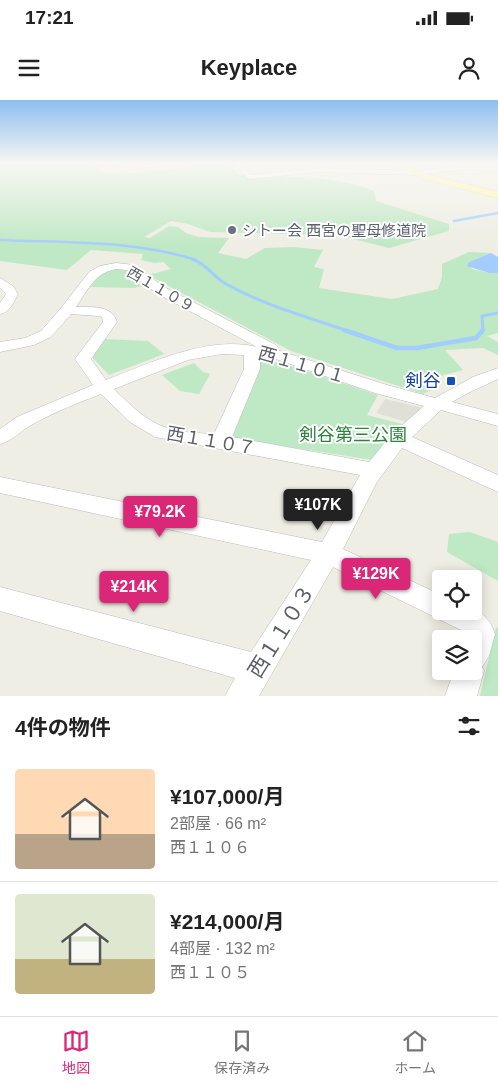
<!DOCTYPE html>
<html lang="ja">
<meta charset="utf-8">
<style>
body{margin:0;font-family:Helvetica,"Noto Sans JP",sans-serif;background:#f2f2f2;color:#222;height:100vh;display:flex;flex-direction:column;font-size:19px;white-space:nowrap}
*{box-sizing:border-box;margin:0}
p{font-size:16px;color:#767676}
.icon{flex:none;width:28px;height:28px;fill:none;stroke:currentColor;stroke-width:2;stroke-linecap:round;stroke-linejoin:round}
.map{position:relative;height:596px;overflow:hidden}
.drawer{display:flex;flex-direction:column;background:#fff;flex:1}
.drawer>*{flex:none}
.buttons{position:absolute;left:432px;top:470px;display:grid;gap:10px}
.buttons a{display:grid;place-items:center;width:50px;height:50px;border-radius:5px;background:#fff;box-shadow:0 2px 12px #0003;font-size:25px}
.price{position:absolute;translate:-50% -42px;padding:0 11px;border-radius:5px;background:#db2777;color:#fff;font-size:16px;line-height:32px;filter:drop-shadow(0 1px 2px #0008)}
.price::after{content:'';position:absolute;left:50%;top:30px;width:15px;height:11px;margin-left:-8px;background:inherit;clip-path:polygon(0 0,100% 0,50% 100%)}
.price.active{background:#222;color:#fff}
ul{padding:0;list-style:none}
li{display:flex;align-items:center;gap:15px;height:125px;padding:0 15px}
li+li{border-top:1px solid #e0e0e0}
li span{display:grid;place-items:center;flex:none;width:140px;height:100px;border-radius:5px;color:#555}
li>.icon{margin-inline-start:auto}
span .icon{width:60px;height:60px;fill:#fffc;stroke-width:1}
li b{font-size:21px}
h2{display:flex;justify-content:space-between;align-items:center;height:60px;padding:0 15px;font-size:21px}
.status{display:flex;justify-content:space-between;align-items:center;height:35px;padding:0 25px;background:#fff;direction:ltr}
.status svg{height:14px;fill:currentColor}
header{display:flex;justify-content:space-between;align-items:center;height:65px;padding:0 15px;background:#fff;font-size:22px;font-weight:800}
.tab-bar{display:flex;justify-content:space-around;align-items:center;height:70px;border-top:1px solid #e0e0e0;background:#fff;font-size:14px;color:#767676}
.tab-bar a{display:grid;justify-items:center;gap:2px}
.tab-bar .active{color:#db2777}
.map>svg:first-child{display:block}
.industrial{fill:#e0dfd8}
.green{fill:#bfe8c4}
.water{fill:#a4cdff}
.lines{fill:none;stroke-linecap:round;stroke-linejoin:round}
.stream-far2{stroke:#a4cdff;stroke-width:2.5}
.stream-far1{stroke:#a4cdff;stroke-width:3}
.stream{stroke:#a4cdff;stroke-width:4.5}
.minor-casing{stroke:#b9bbc1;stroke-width:1}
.major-casing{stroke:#fade53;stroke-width:1}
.minor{fill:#fff;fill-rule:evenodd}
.major{fill:#fffba9;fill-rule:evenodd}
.worship-dot{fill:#6b7280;stroke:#fff;stroke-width:2}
.transit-dot{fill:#1a4fb4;stroke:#fff;stroke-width:2}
.labels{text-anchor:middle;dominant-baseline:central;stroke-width:4;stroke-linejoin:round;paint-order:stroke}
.far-worship-label{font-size:15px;fill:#5b616d;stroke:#fff;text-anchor:start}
.far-street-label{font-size:15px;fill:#5c5f65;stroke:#fff}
.street-label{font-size:18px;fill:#5c5f65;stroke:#fff}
.transit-label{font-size:18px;fill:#164399;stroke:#fff;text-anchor:end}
.park-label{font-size:18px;fill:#2f823c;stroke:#fff}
.near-street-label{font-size:21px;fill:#5c5f65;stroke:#fff}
</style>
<div class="status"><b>17:21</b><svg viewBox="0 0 49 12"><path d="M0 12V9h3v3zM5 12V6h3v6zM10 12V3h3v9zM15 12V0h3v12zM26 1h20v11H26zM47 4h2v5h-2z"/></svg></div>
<header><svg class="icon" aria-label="menu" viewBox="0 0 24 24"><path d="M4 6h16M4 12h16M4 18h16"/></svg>Keyplace<svg class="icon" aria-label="person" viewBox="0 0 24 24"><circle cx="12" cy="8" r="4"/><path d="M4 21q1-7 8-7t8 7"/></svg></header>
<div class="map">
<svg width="498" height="596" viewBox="0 0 498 596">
<rect width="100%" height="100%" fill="#efeee4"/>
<!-- industrial -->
<polygon class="industrial" points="385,299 423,308 407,322 376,313"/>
<!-- green -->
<g class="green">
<path d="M0,63h91l13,10h23l66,-6 -1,-4h35l12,12c41,2 98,0 135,16l2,10 73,23v7l-60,17 -52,-13 -127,-3 -22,-8 -17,-3 -27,16 6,1 19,-12 9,1 8,6 13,4 30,1 -11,15 28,6 19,-11 29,-1 29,3 -9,17 10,2 -5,19 73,11 46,-10 4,-12v-13l27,-12 22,1 -22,9 3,7 17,4h9v60l-11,3 11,6v13l-15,-7 -38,2 18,20 -30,8 4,9 -14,7 -132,-43 -143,-76 23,-6 -8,-7 -9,1 -13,-3 2,-6 -52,-4 -24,20 -67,-9z"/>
<polygon points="118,169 127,171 144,186 133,188 90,187 100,174"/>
<polygon points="105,239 148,241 164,254 109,275 93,258 93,254"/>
<polygon points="258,257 301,269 378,295 367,315 402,324 373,360 238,339 231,334"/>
<polygon points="194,263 203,272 210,274 199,294 180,291 162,275"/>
<polygon points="470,432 498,442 498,481 447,452 449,434"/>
<polygon points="496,527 498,528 498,596 480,596"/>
</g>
<!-- water -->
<polygon class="water" points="491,153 498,157 498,173 489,173 467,166 469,162"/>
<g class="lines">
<!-- stream-far2 -->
<g class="stream-far2">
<polyline points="454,121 498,113"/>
<path d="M0,140c65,3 134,0 196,20"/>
</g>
<!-- stream-far1 -->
<g class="stream-far1">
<path d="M192,159c15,5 21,18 34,25 38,21 81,33 122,47"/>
<polyline points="483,231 482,216 498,213"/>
</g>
<!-- stream -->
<polyline class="stream" points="344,230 397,248 417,248 476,238 483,230"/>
<!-- minor casing -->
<g class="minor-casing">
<g id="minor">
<polygon points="158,63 182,63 120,71 117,69 120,67"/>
<polygon points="232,63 239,63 251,75 319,68 417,71 468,65 498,67 498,71 468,69 417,75 319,72 249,79"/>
<path d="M116,163l18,2 30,22 112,58 3,3 -2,2 110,35 48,13 38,-21 25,-9v11l-30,14 -16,9 46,12v12l-57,-16 -29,27 86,38v17l-96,-44 -25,34 -34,67 98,46v16h33v-2l7,3 10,12 4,10 -6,22 -7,11 2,4 -7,25h-32l9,-25h20v-32h-9l1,-2 -5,-7 -128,-63 -74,129h-34l10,-18 -235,-67v-24l251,65 60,-92 -311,-67v-16l322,65 38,-67 -205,-38 -25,-15 -29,-28c-24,9 -46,18 -68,30 -12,6 -20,17 -33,20v-15l17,-12 76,-32 -18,-26 28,-37 -1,-5 -4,-1 -27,-2 -20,23 -17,8 -34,7v-10l25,-4 16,-7 21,-24 27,-35 11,-6zM116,169l11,1 29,23 101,54c-49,-12 -106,16 -151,33l-15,-21 26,-37c-5,-17 -25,-15 -41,-15 12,-17 18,-34 40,-38zM222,254l22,1v14l-30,65c-16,-1 -32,-1 -47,-6 -20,-6 -38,-24 -53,-39l74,-29zM260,256h7l108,37 49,13 -32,28 -23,28 -137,-25 28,-68z"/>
<path d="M0,178l13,8 5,8c-4,8 -8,18 -18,20v-11l6,-9 -6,-6z"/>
</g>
</g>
<!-- major casing -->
<g class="major-casing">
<polygon id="major" points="387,63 399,63 433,76 498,92 498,98 427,80"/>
</g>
<!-- minor -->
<use href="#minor" class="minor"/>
<!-- major -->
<use href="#major" class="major"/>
</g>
<!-- sky -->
<linearGradient id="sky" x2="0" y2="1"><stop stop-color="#8dbef1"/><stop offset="0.43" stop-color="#f8f7f3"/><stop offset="1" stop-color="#f8f7f3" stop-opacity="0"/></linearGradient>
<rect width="498" height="147" fill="url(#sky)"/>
<!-- markers -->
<circle class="worship-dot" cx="232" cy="130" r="5"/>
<rect class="transit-dot" x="446" y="276" width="10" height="10" rx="2.5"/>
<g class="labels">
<!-- far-worship labels -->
<g class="far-worship-label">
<text x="242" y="130">シトー会 西宮の聖母修道院</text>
</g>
<!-- far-street labels -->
<g class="far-street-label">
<text transform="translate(161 189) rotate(30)">西１１０９</text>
</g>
<!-- street labels -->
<g class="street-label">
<text transform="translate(302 265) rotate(16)">西１１０１</text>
<text transform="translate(211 341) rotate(10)">西１１０７</text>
</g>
<!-- transit labels -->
<g class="transit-label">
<text x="441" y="281">剣谷</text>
</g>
<!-- park labels -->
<g class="park-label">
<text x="353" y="335">剣谷第三公園</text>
</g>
<!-- near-street labels -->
<g class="near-street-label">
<text transform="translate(281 531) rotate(-58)">西１１０３</text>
</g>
</g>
</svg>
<div class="buttons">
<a><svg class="icon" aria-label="locate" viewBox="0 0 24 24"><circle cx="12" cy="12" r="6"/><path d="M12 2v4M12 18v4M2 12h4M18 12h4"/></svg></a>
<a><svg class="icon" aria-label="layers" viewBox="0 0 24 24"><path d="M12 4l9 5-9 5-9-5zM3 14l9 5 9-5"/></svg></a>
</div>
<b class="price active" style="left:318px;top:431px">¥107K</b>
<b class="price" style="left:160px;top:438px">¥79.2K</b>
<b class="price" style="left:376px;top:500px">¥129K</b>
<b class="price" style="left:134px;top:513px">¥214K</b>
</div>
<section class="drawer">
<h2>4件の物件<svg class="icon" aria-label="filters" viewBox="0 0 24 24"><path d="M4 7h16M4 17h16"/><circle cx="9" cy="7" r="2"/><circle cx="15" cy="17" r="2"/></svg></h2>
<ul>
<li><span style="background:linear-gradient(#ffd9b3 65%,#b9a48a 0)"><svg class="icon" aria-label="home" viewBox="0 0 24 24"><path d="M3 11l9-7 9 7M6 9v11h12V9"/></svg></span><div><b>¥107,000/月</b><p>2部屋 · 66 m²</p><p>西１１０６</p></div></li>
<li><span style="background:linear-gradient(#dfe7d0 65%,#c2b280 0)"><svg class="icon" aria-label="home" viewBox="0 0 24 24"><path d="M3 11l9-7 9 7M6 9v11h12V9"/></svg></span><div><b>¥214,000/月</b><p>4部屋 · 132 m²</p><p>西１１０５</p></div></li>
</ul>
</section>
<nav class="tab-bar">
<a class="active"><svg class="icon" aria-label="map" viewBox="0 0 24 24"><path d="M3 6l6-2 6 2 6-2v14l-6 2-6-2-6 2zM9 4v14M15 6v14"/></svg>地図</a>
<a><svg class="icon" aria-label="saved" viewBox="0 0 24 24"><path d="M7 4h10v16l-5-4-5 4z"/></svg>保存済み</a>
<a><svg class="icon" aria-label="home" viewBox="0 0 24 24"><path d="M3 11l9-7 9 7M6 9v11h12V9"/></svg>ホーム</a>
</nav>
